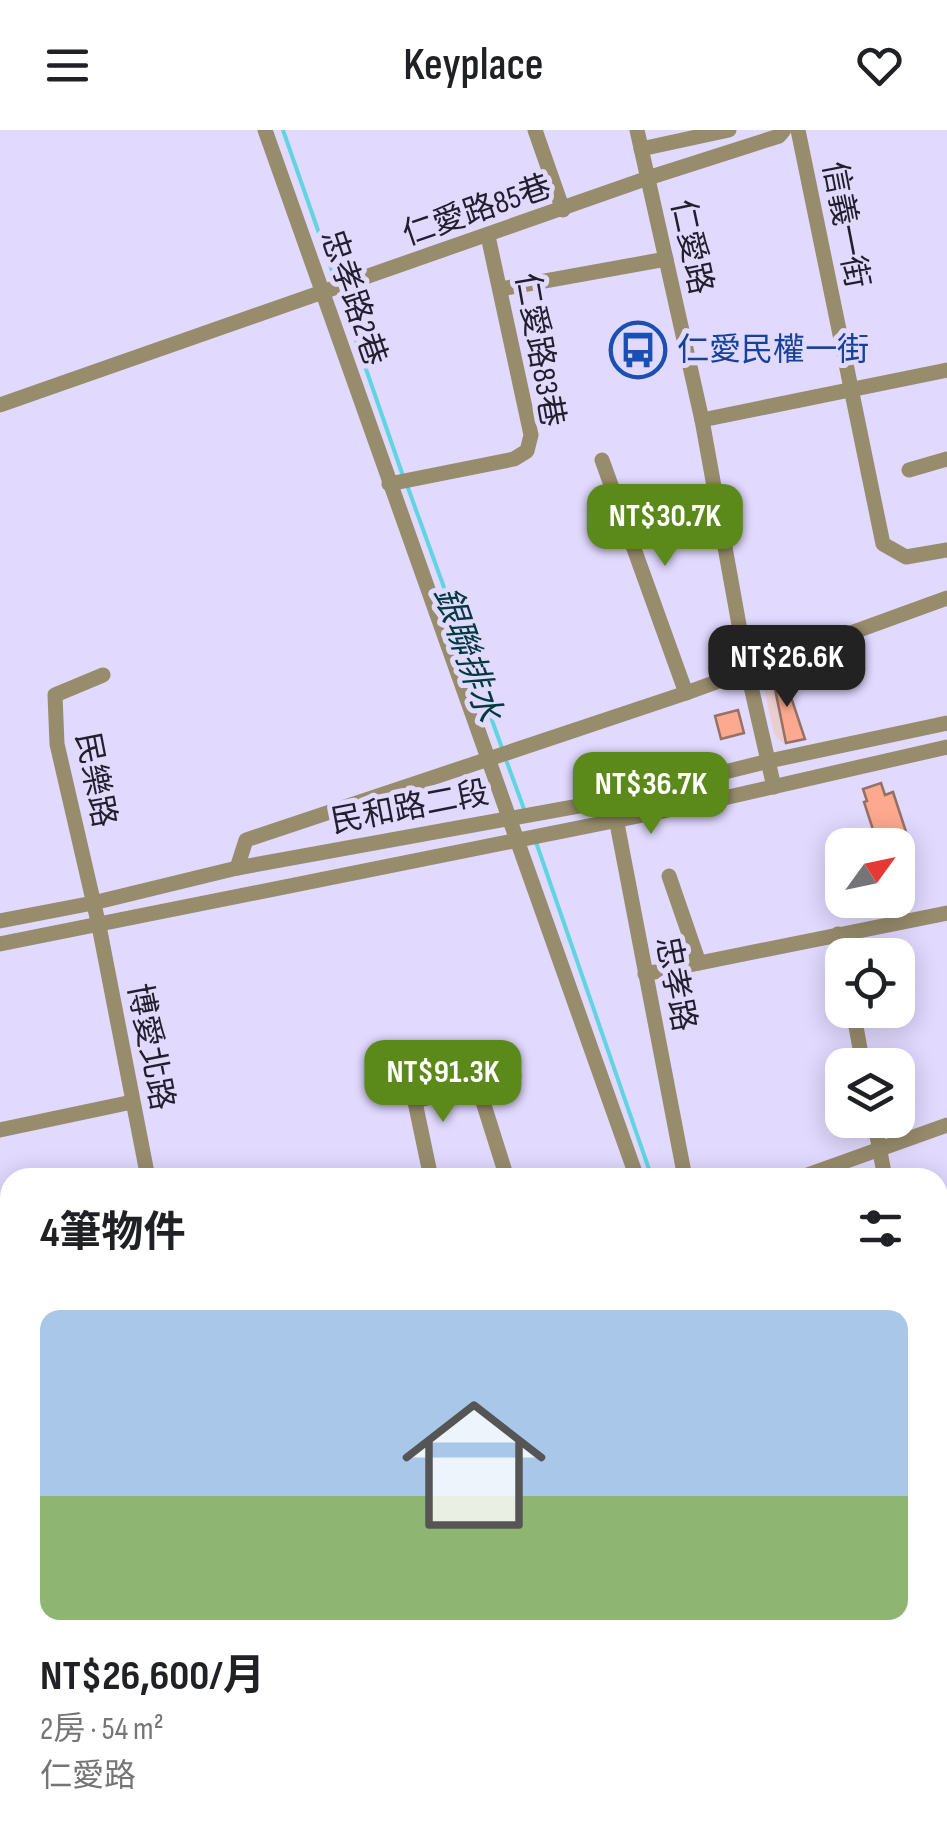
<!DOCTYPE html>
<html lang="zh-TW">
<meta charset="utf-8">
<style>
body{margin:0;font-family:"Sofia Sans Condensed","Noto Sans TC",sans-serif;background:#f2f2f2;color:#202124;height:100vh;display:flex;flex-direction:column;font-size:38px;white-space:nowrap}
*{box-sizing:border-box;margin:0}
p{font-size:32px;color:#757577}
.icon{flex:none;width:55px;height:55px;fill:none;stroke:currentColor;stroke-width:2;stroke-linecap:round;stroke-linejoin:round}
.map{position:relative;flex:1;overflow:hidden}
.sheet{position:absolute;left:0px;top:1038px;width:948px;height:672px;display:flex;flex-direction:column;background:#fff;border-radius:30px 30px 0 0;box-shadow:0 5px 25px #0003}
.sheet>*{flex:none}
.needle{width:65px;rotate:57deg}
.tools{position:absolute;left:825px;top:698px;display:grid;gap:20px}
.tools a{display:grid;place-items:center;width:90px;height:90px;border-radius:20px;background:#fff;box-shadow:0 5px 25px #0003;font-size:50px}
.price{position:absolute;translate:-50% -85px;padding:0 22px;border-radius:20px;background:#5b891a;color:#fff;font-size:32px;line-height:65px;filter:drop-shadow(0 2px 5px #0008)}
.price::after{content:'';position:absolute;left:50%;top:60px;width:30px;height:22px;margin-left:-15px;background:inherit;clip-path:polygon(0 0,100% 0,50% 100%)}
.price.selected{background:#222;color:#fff}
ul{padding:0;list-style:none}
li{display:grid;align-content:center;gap:20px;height:530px;padding:0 40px}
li+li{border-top:2px solid #e0e0e0}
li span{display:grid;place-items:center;height:310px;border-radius:20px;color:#555}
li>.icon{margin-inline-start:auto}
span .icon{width:180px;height:180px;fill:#fffc;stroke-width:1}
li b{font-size:42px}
h2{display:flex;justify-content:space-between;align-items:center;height:120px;padding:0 40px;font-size:42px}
header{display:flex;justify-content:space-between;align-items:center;height:130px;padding:0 40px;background:#fff;font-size:45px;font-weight:600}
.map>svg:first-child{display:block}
.commercial{fill:#e9ced0}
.green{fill:#bbade7}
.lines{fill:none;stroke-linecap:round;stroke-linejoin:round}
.stream{stroke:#61d4e4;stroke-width:4}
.building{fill:#fca98f;stroke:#957065;stroke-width:2.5}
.minor{stroke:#978c6c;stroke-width:15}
.labels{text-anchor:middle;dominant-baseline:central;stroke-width:10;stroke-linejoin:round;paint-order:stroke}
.street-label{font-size:32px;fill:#221f2c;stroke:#e1d9fe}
.transit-label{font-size:32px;fill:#164399;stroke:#e1d9fe;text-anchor:start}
.water-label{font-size:35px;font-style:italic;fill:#023a41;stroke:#e1d9fe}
</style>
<header><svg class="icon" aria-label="menu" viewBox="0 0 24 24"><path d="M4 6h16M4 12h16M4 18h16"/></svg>Keyplace<svg class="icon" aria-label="heart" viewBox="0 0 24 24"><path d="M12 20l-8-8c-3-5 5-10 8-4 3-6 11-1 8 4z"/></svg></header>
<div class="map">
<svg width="947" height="1709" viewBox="0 0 947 1709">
<rect width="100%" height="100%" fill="#e1d9fe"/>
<!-- commercial -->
<polygon class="commercial" points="780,537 805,609 784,614 774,604 761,544"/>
<!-- green -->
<polygon class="green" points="10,1511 10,1700 84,1700 85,1709 0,1709 0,1514"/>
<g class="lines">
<!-- stream -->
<g class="stream">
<polyline points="283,0 336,152"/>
<polyline points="339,161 403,346"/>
<polyline points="407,355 502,618"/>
<polyline points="505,627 524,679"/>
<polyline points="536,712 652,1048"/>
<polyline points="938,1518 947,1515"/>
<polyline points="874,1700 877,1709"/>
</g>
</g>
<!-- building -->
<g class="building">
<polygon points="782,540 805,609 786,613 772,544"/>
<polygon points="738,580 744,603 721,609 715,586"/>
<polygon points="881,653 885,665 893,662 911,717 908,718 912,730 898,735 898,715 878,715 864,672 867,671 863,659"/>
</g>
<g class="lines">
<!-- minor -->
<g class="minor">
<polyline points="265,0 637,1048"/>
<polyline points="535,0 563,80"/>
<polyline points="637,0 702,290 747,539 774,657"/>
<polyline points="798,0 883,414 906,427 947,420"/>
<polyline points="641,19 729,0"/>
<polyline points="501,159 666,129"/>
<polyline points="0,275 648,48 779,6 784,0"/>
<polyline points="702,290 947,240"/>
<polyline points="602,330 686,563"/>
<polyline points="909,340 947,329"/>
<polyline points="389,354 514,329 527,321 531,305 488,106"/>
<polyline points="103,545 55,565 57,614 99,796 148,1048"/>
<polyline points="615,683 685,1048"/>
<polyline points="237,738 246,710 686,563 947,468"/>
<polyline points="669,746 699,833"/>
<polyline points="0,791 93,773 237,738 612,670 769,631 947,593"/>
<polyline points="838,804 842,828"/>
<polyline points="0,814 698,674 947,617"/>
<polyline points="645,844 947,783"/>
<polyline points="853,880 863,935"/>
<polyline points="411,953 431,1048"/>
<polyline points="478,956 507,1048"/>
<polyline points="415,971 514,946"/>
<polyline points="874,990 885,1048"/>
<polyline points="0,1000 132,972"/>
<polyline points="799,1048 947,995"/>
<polyline points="938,1116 947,1114"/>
<polyline points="0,1325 10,1322"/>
<polyline points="938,1377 947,1379"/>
<polyline points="0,1500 10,1497"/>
<polyline points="938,1529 947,1525"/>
<polyline points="938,1625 940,1630 947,1632"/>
<polyline points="245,1700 246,1709"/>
<polyline points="531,1700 533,1709"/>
<polyline points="864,1700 867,1709"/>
<polyline points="397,1709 422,1700"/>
</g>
</g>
<!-- icons -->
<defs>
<g id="bus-ring" transform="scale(2.875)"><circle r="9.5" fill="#e1d9fe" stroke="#1a4fb4" stroke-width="1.5"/><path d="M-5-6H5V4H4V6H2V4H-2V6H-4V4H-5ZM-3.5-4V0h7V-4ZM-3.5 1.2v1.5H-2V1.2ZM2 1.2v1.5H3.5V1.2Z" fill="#1a4fb4"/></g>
</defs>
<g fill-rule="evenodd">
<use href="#bus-ring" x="638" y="220"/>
</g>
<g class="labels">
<!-- street labels -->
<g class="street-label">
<text transform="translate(477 81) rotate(-19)">仁愛路85巷</text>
<text transform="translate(845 95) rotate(79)">信義一街</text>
<text transform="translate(691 117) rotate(78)">仁愛路</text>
<text transform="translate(353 168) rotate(71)">忠孝路2巷</text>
<text transform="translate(539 220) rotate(80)">仁愛路83巷</text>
<text transform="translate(95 650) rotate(79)">民樂路</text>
<text transform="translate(410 678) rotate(-11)">民和路二段</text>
<text transform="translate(675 854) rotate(79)">忠孝路</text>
<text transform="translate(150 917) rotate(79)">博愛北路</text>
</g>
<!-- transit labels -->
<g class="transit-label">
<text x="677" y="220">仁愛民權一街</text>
</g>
<!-- water labels -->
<g class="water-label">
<text transform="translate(467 524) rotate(71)">銀聯排水</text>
</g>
</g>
</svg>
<div class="tools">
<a><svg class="needle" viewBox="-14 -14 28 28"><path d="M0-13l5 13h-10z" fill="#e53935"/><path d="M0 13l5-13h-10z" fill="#757577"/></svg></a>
<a><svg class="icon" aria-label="locate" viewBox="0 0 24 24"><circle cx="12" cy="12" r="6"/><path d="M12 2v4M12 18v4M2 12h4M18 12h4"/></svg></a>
<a><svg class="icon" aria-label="layers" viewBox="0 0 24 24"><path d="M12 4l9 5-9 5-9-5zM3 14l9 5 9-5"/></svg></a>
</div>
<b class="price" style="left:665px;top:439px">NT$30.7K</b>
<b class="price selected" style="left:787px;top:580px">NT$26.6K</b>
<b class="price" style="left:651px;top:707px">NT$36.7K</b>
<b class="price" style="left:443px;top:995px">NT$91.3K</b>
<section class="sheet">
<h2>4筆物件<svg class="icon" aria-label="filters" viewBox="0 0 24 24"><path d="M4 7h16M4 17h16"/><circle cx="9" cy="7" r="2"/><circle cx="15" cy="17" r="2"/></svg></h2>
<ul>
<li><span style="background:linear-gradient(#a9c7e8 60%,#8fb573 0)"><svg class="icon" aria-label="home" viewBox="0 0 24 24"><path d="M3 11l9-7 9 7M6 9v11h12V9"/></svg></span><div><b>NT$26,600/月</b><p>2房 · 54 m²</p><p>仁愛路</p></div></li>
</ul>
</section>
</div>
